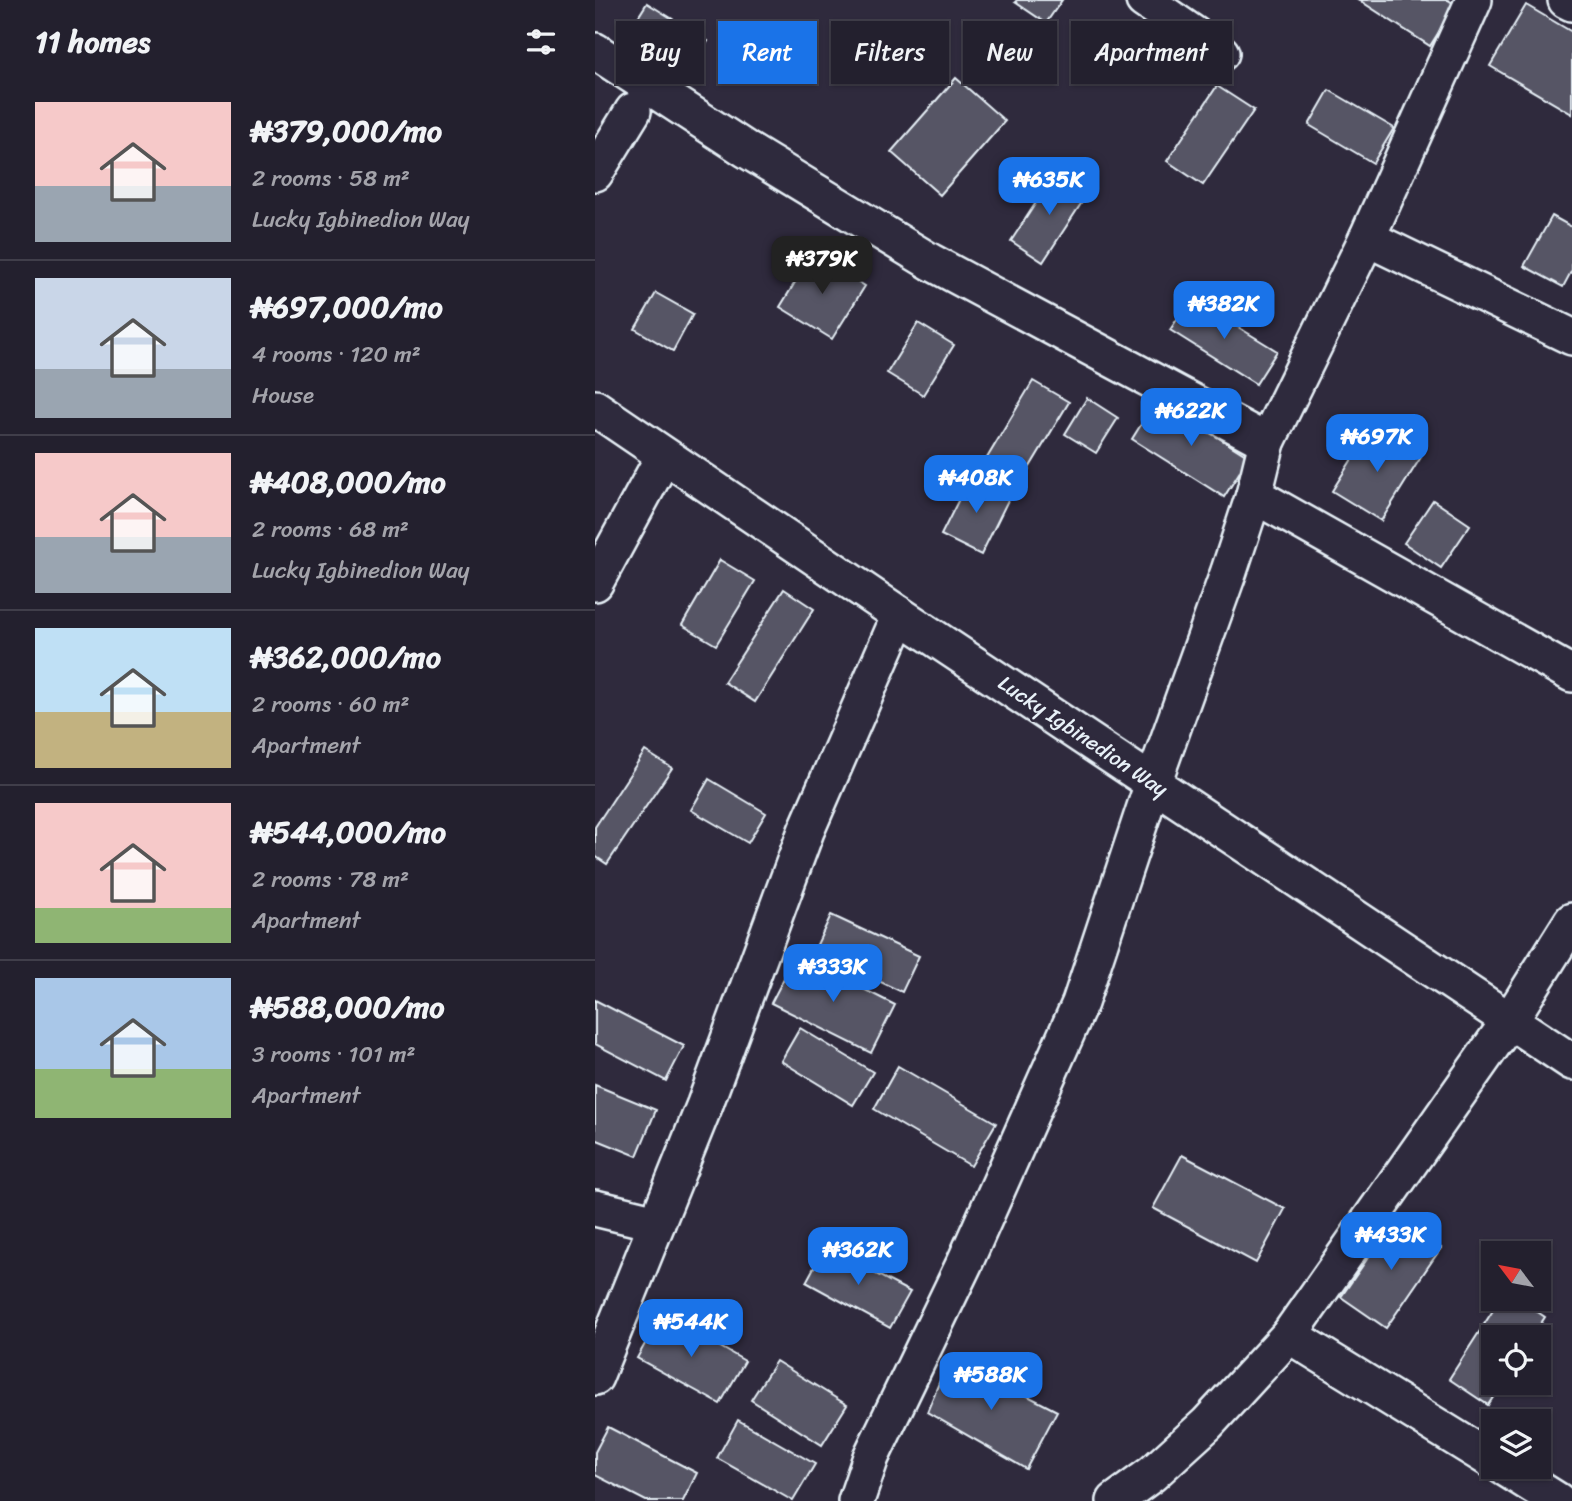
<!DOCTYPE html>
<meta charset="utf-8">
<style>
body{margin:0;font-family:Sriracha,sans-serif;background:#2f2d3a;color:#f1f3f6;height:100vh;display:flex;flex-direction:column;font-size:26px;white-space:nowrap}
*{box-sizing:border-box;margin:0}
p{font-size:23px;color:#a3a3aa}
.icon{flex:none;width:38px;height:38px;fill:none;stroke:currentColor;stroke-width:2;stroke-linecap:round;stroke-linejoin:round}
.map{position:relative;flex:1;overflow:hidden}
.drawer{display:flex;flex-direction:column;background:#23202e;width:595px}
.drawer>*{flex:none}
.top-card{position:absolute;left:21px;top:21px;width:665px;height:63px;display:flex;gap:14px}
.needle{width:46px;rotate:302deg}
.fabs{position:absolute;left:886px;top:1241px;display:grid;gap:14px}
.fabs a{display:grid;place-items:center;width:70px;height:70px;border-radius:0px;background:#23202e;box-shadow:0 2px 5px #0004,0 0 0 2px #403e4a;font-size:35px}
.price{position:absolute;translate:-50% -60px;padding:0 16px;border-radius:14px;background:#1a73e8;color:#fff;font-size:23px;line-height:46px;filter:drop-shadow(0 2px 4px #0008)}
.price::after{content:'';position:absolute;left:50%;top:42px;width:21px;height:16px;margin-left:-10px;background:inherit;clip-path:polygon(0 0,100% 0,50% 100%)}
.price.on{background:#222;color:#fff}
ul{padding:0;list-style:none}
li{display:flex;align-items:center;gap:21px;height:175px;padding:0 35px}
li+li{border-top:2px solid #403e4a}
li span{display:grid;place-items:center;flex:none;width:196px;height:140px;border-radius:0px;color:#555}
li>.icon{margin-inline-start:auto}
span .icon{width:84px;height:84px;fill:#fffc;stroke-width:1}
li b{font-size:30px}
h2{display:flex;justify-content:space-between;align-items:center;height:84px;padding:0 35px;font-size:30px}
.chip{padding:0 24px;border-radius:0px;background:#23202e;box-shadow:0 2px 5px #0004,0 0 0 2px #403e4a;font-size:24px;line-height:63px}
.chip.on{background:#1a73e8;color:#fff}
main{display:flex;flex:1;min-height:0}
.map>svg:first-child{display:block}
.building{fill:#575565;stroke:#e8f1f8;stroke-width:2}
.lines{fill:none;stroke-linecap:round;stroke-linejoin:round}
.minor-casing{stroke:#e8f1f8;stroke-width:40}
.minor{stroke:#2f2a3d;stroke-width:35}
.labels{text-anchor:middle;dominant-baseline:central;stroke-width:5;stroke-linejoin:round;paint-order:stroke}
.street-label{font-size:21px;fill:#e8f1f8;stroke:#2f2a3d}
</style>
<main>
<section class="drawer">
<h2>11 homes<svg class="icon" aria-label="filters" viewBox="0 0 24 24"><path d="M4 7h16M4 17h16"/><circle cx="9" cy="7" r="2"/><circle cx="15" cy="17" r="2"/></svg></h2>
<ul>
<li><span style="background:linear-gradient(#f6c9c9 60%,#9aa5b1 0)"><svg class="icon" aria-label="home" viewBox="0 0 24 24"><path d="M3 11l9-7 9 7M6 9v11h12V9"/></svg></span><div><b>₦379,000/mo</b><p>2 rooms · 58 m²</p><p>Lucky Igbinedion Way</p></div></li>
<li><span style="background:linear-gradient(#c9d6e8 65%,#9aa5b1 0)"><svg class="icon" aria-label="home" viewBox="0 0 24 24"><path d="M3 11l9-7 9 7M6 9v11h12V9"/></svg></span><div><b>₦697,000/mo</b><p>4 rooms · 120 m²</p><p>House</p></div></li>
<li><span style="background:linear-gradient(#f6c9c9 60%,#9aa5b1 0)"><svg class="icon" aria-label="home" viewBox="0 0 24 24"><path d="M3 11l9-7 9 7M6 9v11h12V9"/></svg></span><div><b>₦408,000/mo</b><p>2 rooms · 68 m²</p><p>Lucky Igbinedion Way</p></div></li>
<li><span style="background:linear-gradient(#bfe0f5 60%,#c2b280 0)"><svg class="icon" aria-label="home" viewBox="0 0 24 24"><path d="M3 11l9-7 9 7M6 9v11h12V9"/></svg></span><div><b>₦362,000/mo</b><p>2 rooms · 60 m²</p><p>Apartment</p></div></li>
<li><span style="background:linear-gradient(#f6c9c9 75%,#8fb573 0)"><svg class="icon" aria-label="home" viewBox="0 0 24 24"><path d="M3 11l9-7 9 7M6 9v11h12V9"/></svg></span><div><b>₦544,000/mo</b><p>2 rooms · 78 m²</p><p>Apartment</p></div></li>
<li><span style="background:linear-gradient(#a9c7e8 65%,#8fb573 0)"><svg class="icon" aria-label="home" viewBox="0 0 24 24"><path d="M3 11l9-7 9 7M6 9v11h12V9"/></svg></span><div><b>₦588,000/mo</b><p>3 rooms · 101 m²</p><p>Apartment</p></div></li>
</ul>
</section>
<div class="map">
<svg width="977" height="1501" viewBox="0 0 977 1501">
<rect width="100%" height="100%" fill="#2f2a3d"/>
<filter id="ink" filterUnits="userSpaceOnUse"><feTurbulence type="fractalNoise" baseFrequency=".0143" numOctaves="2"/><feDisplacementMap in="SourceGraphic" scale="14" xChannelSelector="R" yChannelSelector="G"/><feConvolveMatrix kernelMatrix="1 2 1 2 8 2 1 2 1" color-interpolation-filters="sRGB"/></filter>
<g filter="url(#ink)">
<!-- building -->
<g class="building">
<polygon points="422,0 467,0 451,23 420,2"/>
<polygon points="764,0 853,0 861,5 835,46"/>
<polygon points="52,3 113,41 86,84 25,46"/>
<polygon points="931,5 977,32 977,114 895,66"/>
<polygon points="361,78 410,121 345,195 296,152"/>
<polygon points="622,86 659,110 608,185 572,161"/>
<polygon points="734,90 799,128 778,163 714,125"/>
<polygon points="461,172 493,193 448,262 416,241"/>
<polygon points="957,216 977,227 977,270 968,287 929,266"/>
<polygon points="218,253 270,286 237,339 185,307"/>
<polygon points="61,293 98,314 78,351 40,329"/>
<polygon points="596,298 682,351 661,384 575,330"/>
<polygon points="323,323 359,345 328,395 292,373"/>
<polygon points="438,381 474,402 427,480 392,458"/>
<polygon points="492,398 523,418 501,453 470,434"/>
<polygon points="562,399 654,457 629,497 537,439"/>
<polygon points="777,427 826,457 786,521 737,491"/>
<polygon points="376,475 416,494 386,555 346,535"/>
<polygon points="838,500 875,525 846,568 809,543"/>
<polygon points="125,560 160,581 121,645 87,625"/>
<polygon points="189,589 219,609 160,702 129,682"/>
<polygon points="50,751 77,768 12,864 0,856 0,827"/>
<polygon points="114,779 171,813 153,843 96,810"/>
<polygon points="236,915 324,956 307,992 219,951"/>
<polygon points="201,955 300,1005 276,1053 176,1003"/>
<polygon points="0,1000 89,1046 71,1081 0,1044"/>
<polygon points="205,1028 278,1072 258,1105 186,1061"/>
<polygon points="303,1066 401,1123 376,1166 279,1109"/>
<polygon points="0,1085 61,1110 42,1156 0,1139"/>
<polygon points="587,1155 690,1209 661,1263 558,1208"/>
<polygon points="801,1217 846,1248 791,1328 746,1297"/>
<polygon points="230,1247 315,1292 295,1328 211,1282"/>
<polygon points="906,1298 922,1298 950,1317 937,1337 898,1337 898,1382 908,1382 893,1405 854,1379"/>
<polygon points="67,1314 150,1361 125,1404 42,1358"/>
<polygon points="355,1356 462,1411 431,1469 332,1412"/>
<polygon points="181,1361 252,1405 227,1445 156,1400"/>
<polygon points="143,1420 220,1464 198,1501 122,1458"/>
<polygon points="13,1427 102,1473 88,1501 51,1501 0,1475 0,1452"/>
</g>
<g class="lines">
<!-- minor casing -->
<g class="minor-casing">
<g id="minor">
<polyline points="549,0 626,53"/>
<polyline points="971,0 977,3"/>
<polyline points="0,51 152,150 336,262 672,442"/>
<polyline points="0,173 38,111"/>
<polyline points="772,238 977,337"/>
<polyline points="0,408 305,615 977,1062"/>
<polyline points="659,495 977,674"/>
<polyline points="0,583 69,456"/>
<polyline points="0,1208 62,1223"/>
<polyline points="694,1335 898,1461"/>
<polyline points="0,1377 110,1104 211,831 305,615"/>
<polyline points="907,1466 963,1501"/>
<polyline points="261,1501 276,1457 370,1262 485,1003 558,783 634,571 659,495 672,442 772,238 879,0"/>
<polyline points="520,1501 557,1474 612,1424 694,1335 915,1020 977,921"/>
</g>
</g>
<!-- minor -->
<use href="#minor" class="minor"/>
</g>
</g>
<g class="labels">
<!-- street labels -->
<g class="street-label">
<text transform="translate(488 736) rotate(34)">Lucky Igbinedion Way</text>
</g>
</g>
</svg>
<div class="fabs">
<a><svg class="needle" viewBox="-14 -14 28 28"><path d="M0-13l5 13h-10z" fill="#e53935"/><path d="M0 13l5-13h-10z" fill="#a3a3aa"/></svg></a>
<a><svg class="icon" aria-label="locate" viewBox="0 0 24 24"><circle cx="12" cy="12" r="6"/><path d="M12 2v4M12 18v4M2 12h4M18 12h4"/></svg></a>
<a><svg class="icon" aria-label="layers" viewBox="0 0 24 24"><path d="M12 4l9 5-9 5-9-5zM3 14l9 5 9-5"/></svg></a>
</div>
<b class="price" style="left:454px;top:217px">₦635K</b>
<b class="price on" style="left:227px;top:296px">₦379K</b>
<b class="price" style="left:629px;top:341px">₦382K</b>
<b class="price" style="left:596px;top:448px">₦622K</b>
<b class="price" style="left:782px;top:474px">₦697K</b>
<b class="price" style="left:381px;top:515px">₦408K</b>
<b class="price" style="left:238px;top:1004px">₦333K</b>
<b class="price" style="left:796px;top:1272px">₦433K</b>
<b class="price" style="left:263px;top:1287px">₦362K</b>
<b class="price" style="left:96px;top:1359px">₦544K</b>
<b class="price" style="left:396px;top:1412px">₦588K</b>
<div class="top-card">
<a class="chip">Buy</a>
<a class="chip on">Rent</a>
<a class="chip">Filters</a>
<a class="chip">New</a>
<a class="chip">Apartment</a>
</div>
</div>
</main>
